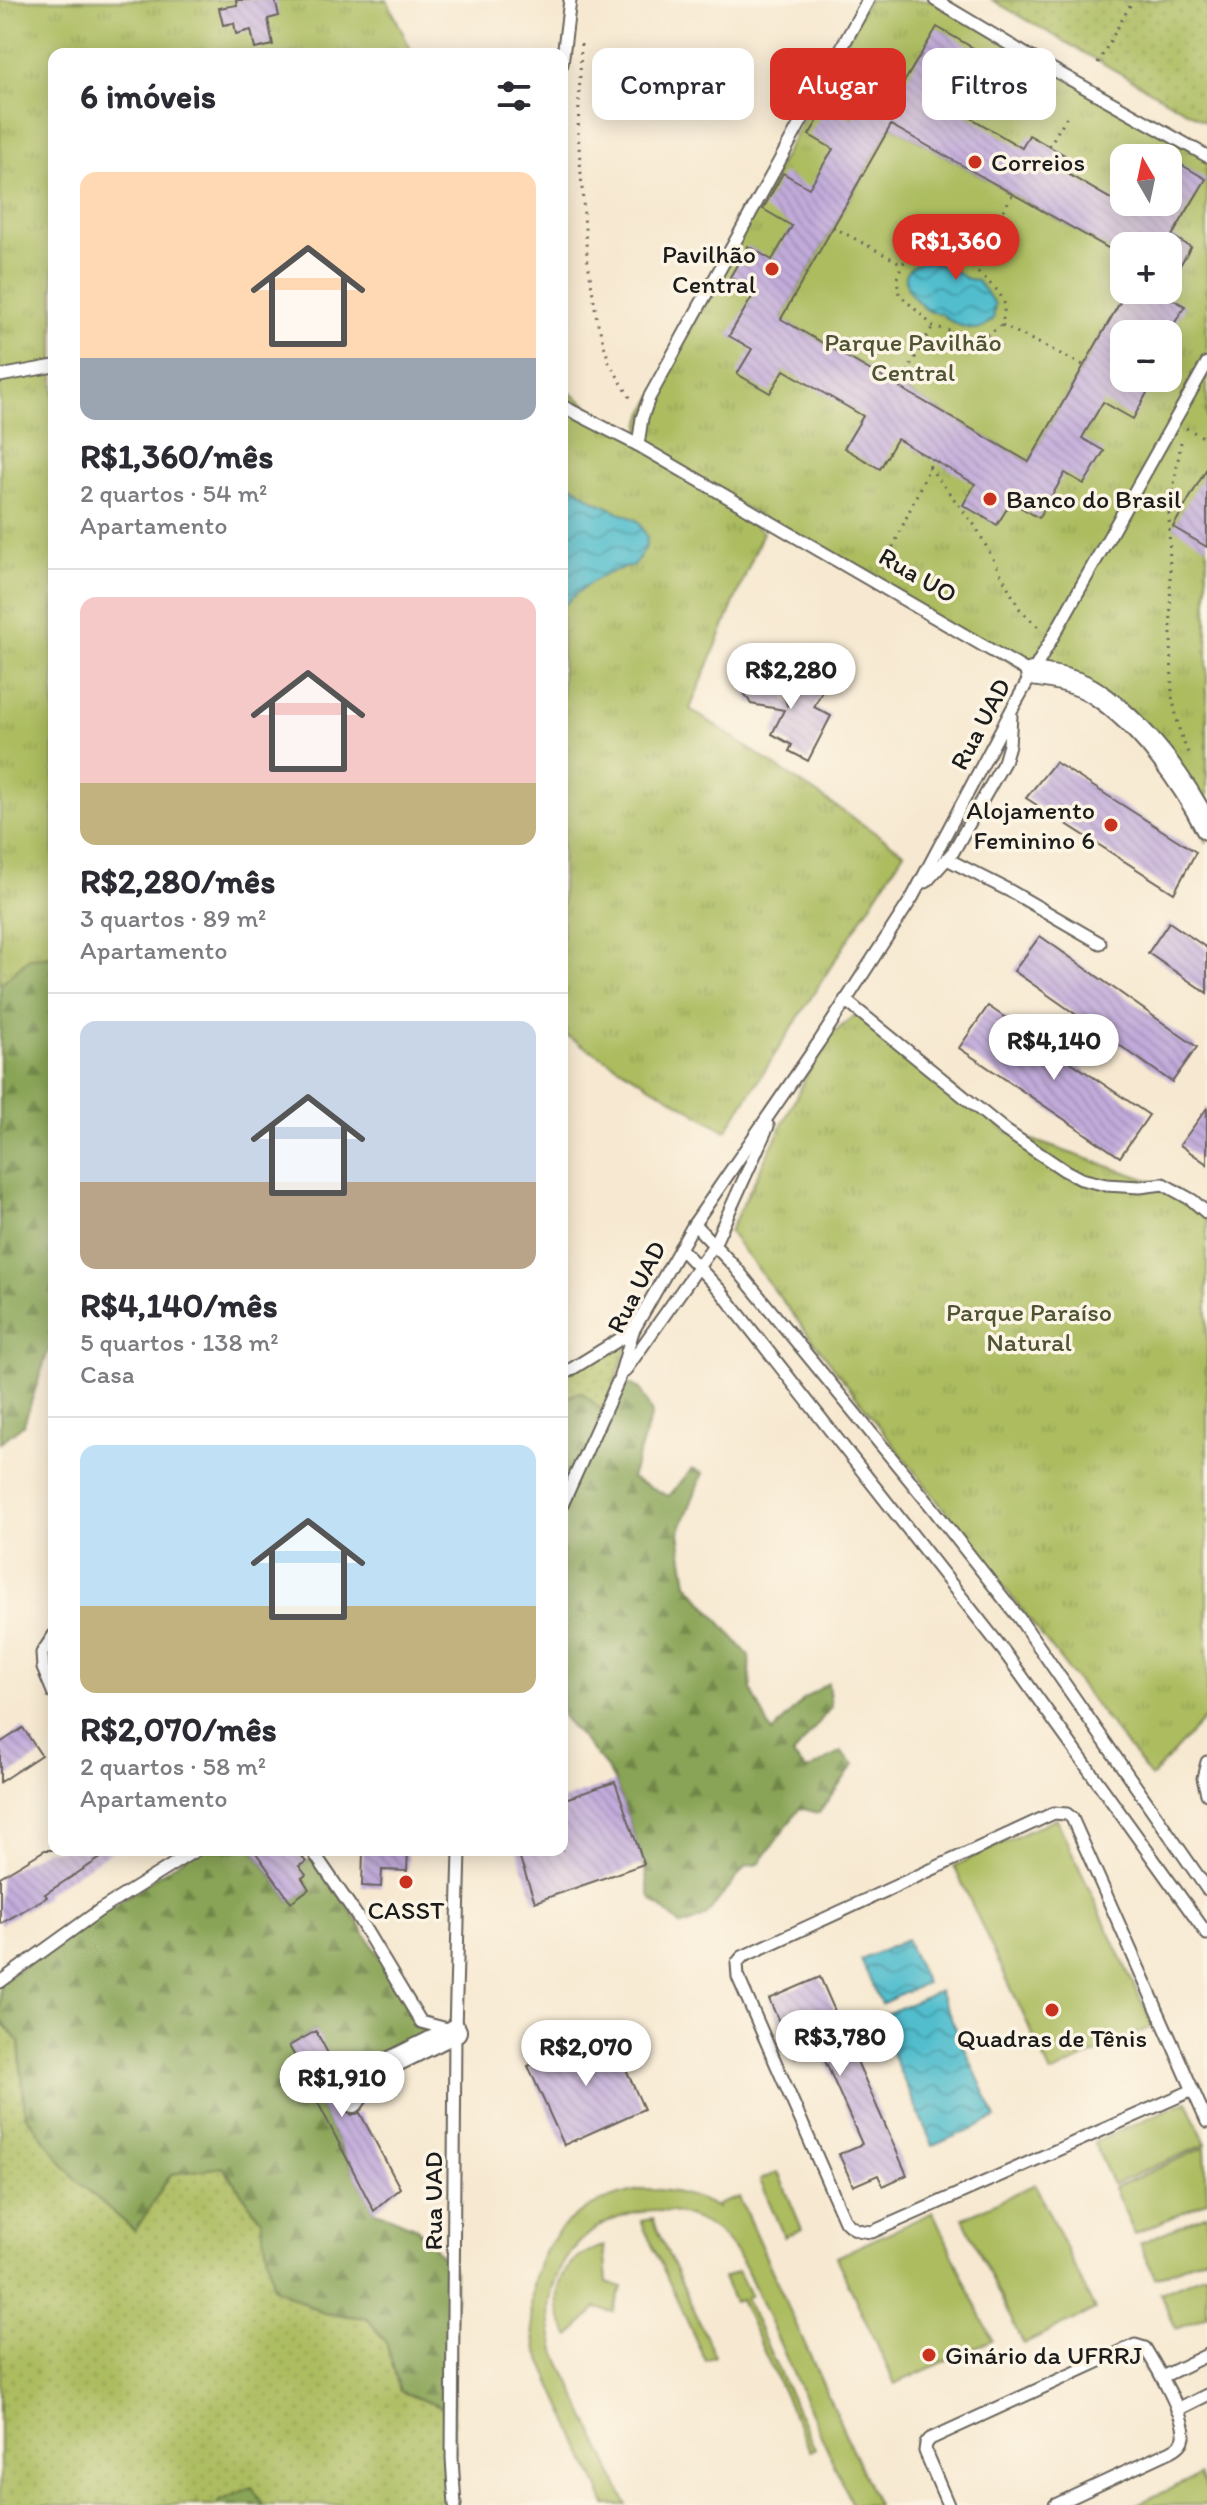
<!DOCTYPE html>
<html lang="pt">
<meta charset="utf-8">
<style>
body{margin:0;font-family:Itim,sans-serif;background:#f7f7f7;color:#2b2b33;height:100vh;display:flex;flex-direction:column;font-size:30px;white-space:nowrap}
*{box-sizing:border-box;margin:0}
p{font-size:26px;color:#7c7c81}
.icon{flex:none;width:44px;height:44px;fill:none;stroke:currentColor;stroke-width:2;stroke-linecap:round;stroke-linejoin:round}
.map{position:relative;flex:1;overflow:hidden}
.details{position:absolute;left:48px;top:48px;width:520px;height:1808px;display:flex;flex-direction:column;background:#fff;border-radius:16px;box-shadow:0 4px 20px #0003}
.details>*{flex:none}
.hud{position:absolute;left:592px;top:48px;width:494px;height:72px;display:flex;gap:16px}
.needle{width:52px;rotate:351deg}
.tools{position:absolute;left:1110px;top:144px;display:grid;gap:16px}
.tools a{display:grid;place-items:center;width:72px;height:72px;border-radius:16px;background:#fff;box-shadow:0 4px 20px #0003;font-size:40px}
.price{position:absolute;translate:-50% -68px;padding:0 18px;border-radius:28px;background:#fff;color:#222;font-size:26px;line-height:52px;filter:drop-shadow(0 2px 4px #0008)}
.price::after{content:'';position:absolute;left:50%;top:48px;width:24px;height:18px;margin-left:-12px;background:inherit;clip-path:polygon(0 0,100% 0,50% 100%)}
.price.on{background:#d93025;color:#fff}
ul{padding:0;list-style:none}
li{display:grid;align-content:center;gap:16px;height:424px;padding:0 32px}
li+li{border-top:2px solid #e1e1e2}
li span{display:grid;place-items:center;height:248px;border-radius:16px;color:#555}
li>.icon{margin-inline-start:auto}
span .icon{width:144px;height:144px;fill:#fffc;stroke-width:1}
li b{font-size:34px}
h2{display:flex;justify-content:space-between;align-items:center;height:96px;padding:0 32px;font-size:34px}
.chip{padding:0 28px;border-radius:16px;background:#fff;box-shadow:0 4px 20px #0003;font-size:28px;line-height:72px}
.chip.on{background:#d93025;color:#fff}
.map>svg:first-child{display:block}
.grass{fill:url(#grass-dots);stroke:#646c3e;stroke-width:2}
.forest{fill:url(#forest-firs);stroke:#526039;stroke-width:2}
.park{fill:url(#park-tufts);stroke:#646c3e;stroke-width:2;fill-rule:evenodd}
.garden{fill:#acbc5f;stroke:#646c3e;stroke-width:2}
.water{fill:url(#water-waves);stroke:#366c74;stroke-width:2}
.building{fill:url(#building-back-hatch)}
.lines{fill:none;stroke-linecap:round;stroke-linejoin:round}
.lane-casing{stroke:#69645b;stroke-width:15}
.street-casing{stroke:#69645b;stroke-width:26}
.path{stroke:#69645b;stroke-width:3;stroke-dasharray:2 6;stroke-linecap:butt}
.lane{stroke:#fff;stroke-width:11}
.street{stroke:#fff;stroke-width:22}
.poi-dot{fill:#c8321e;stroke:#fcf5e5;stroke-width:3}
.labels{text-anchor:middle;dominant-baseline:central;stroke-width:7;stroke-linejoin:round;paint-order:stroke}
.poi-label{font-size:26px;fill:#1c1c1c;stroke:#fcf5e5;text-anchor:start}
.park-label{font-size:26px;fill:#4e5433;stroke:#fcf5e5}
.street-label{font-size:26px;fill:#1c1c1c;stroke:#fcf5e5}
</style>
<div class="map">
<svg width="1207" height="2505" viewBox="0 0 1207 2505">
<defs>
<pattern id="grass-dots" width="8" height="8" patternUnits="userSpaceOnUse" patternTransform="scale(2)"><rect width="8" height="8" fill="#acbc5f"/><path d="M2 2h.1M6 6h.1" fill="none" stroke="#93a152" stroke-width="1.8" stroke-linecap="round"/></pattern>
<pattern id="forest-firs" width="22" height="20" patternUnits="userSpaceOnUse" patternTransform="scale(2)"><rect width="22" height="20" fill="#89a456"/><path d="M5 1l3.5 6h-7zM16 11l3.5 6h-7z" fill="#6f8546"/></pattern>
<pattern id="park-tufts" width="24" height="20" patternUnits="userSpaceOnUse" patternTransform="scale(2)"><rect width="24" height="20" fill="#acbc5f"/><path d="M3 7l-1-3M5 7V3M7 7l1-3M15 17l-1-3M17 17v-4M19 17l1-3" fill="none" stroke="#93a152"/></pattern>
<pattern id="water-waves" width="16" height="10" patternUnits="userSpaceOnUse" patternTransform="scale(2)"><rect width="16" height="10" fill="#51bdcd"/><path d="M0 5q4-4 8 0t8 0" fill="none" stroke="#4299a6"/></pattern>
<pattern id="building-back-hatch" width="6" height="6" patternUnits="userSpaceOnUse" patternTransform="scale(2)"><rect width="6" height="6" fill="#c1aada"/><path d="M-1 5l2 2M0 0l6 6M5-1l2 2" fill="none" stroke="#a592ba"/></pattern>
</defs>
<rect width="100%" height="100%" fill="#fcf5e5"/>
<filter id="ink" filterUnits="userSpaceOnUse"><feTurbulence type="fractalNoise" baseFrequency=".0125" numOctaves="2"/><feDisplacementMap in="SourceGraphic" scale="16" xChannelSelector="R" yChannelSelector="G"/><feConvolveMatrix kernelMatrix="1 2 1 2 8 2 1 2 1" color-interpolation-filters="sRGB"/></filter>
<filter id="wash" filterUnits="userSpaceOnUse"><feTurbulence type="fractalNoise" baseFrequency=".006" numOctaves="4" result="noise"/><feDisplacementMap in="SourceGraphic" scale="32" xChannelSelector="R" yChannelSelector="G"/><feGaussianBlur stdDeviation="1.8" result="paint"/><feColorMatrix in="noise" values="0 0 0 0 0 0 0 0 0 0 0 0 0 0 0 0 0 1.4 0 .05"/><feComposite in="paint" operator="in"/></filter>
<g filter="url(#wash)">
<rect width="100%" height="100%" fill="#f7e9d1"/>
<!-- grass -->
<g class="grass">
<polygon points="992,0 1207,0 1207,122 1202,120"/>
<polygon points="633,1331 604,1413 581,1392 562,1399 562,1377"/>
<polygon points="0,2020 19,2042 25,2114 134,2231 171,2174 223,2167 261,2220 274,2287 323,2313 367,2318 386,2342 400,2391 453,2412 455,2505 263,2505 252,2487 218,2502 219,2505 0,2505"/>
</g>
<!-- forest -->
<g class="forest">
<polygon points="54,956 54,1333 24,1424 0,1443 0,984 29,958"/>
<polygon points="619,1379 640,1389 652,1414 631,1478 669,1496 692,1469 703,1473 679,1533 687,1583 749,1656 751,1689 772,1733 804,1699 828,1683 831,1707 793,1756 807,1771 841,1752 854,1765 819,1813 800,1808 759,1864 746,1866 705,1917 682,1926 650,1898 644,1864 615,1782 604,1764 562,1716 562,1399 581,1392 604,1412"/>
<polygon points="196,1850 257,1850 255,1852 291,1902 309,1889 302,1878 299,1866 316,1856 421,2022 455,2031 374,2071 353,2101 315,2031 290,2045 302,2069 285,2084 292,2097 311,2089 374,2210 417,2228 455,2271 453,2412 400,2391 386,2342 367,2318 323,2313 273,2287 261,2220 223,2167 171,2174 135,2231 75,2179 25,2114 19,2042 0,2019 0,1982"/>
<polygon points="252,2487 263,2505 219,2505 218,2502"/>
</g>
<!-- park -->
<g class="park">
<polygon points="0,0 387,0 413,54 54,54 54,956 29,958 0,984"/>
<path d="M868,0h70l269,153v690l-53,-96 -58,-55 -64,-18 -363,-210 94,68 -73,177 214,143 -178,279 -164,-98v-646l75,54 5,-23zM1124,158h44v44h-44zM1124,246h44v44h-44zM1124,334h44v44h-44z"/>
<polygon points="859,1012 1006,1131 1175,1189 1207,1218 1207,1716 1151,1777 729,1232 824,1041"/>
</g>
<!-- garden -->
<g class="garden">
<polygon points="891,125 1124,257 1124,290 1127,290 1029,462 781,319"/>
<polygon points="1056,1818 1153,2026 1051,2074 954,1866"/>
<polygon points="1187,2101 1206,2144 1113,2185 1094,2142"/>
<polygon points="1205,2147 1207,2201 1135,2234 1114,2188"/>
<polygon points="778,2172 802,2229 784,2237 760,2180"/>
<polygon points="1035,2184 1095,2310 1023,2344 963,2218"/>
<path d="M645,2189c27,1 49,6 73,19l-1,-3 22,-8 138,308h-25l-106,-237c-9,-14 -17,-28 -31,-38 -63,-45 -154,-6 -165,71 -2,17 1,32 5,49l72,155h-21l-69,-154c-21,-87 19,-147 108,-162z"/>
<polygon points="933,2212 992,2340 895,2384 836,2257"/>
<polygon points="1207,2214 1207,2256 1155,2278 1140,2243"/>
<polygon points="652,2219 715,2356 705,2360 641,2221"/>
<path d="M604,2246l3,36 15,5 -9,25 -16,-4 -27,28c-26,-38 -10,-79 34,-90z"/>
<polygon points="738,2271 750,2295 745,2298 815,2449 810,2451 740,2300 734,2302 723,2278"/>
<polygon points="1207,2273 1207,2316 1176,2329 1160,2293"/>
<polygon points="1200,2475 1207,2489 1207,2505 1135,2505"/>
</g>
<!-- water -->
<g class="water">
<path d="M925,262l24,4 16,12 12,3 18,23 -2,16c-4,2 -8,6 -12,8 -11,4 -32,-6 -39,-14 -4,-2 -9,-1 -13,-3 -3,-1 -9,-7 -11,-9 -15,-14 -20,-36 7,-40z"/>
<path d="M562,478l31,22 45,21 9,16 -1,10 -13,19c-30,5 -50,20 -71,41z"/>
<polygon points="906,1940 926,1983 881,2004 861,1960"/>
<polygon points="939,1991 996,2118 933,2146 876,2018"/>
</g>
<g id="blocks">
<!-- building -->
<g class="building">
<polygon points="236,0 275,0 279,16 268,19 273,45 255,49 251,30 236,34 234,23 223,25 219,8 237,5"/>
<polygon points="937,27 994,60 963,113 1022,148 1029,135 1068,157 1061,170 1116,202 1168,202 1168,157 1206,179 1172,236 1191,247 1168,285 1168,246 1124,246 1124,257 891,125 781,319 1029,462 1127,290 1156,290 1185,306 1168,334 1152,334 1143,329 1140,334 1124,334 1124,378 1155,378 1133,419 1103,402 1082,438 1104,451 1084,484 1065,473 1039,518 1011,502 997,525 963,505 975,484 897,439 880,469 844,448 863,416 784,370 770,393 737,374 752,349 729,336 755,292 730,277 748,246 772,260 792,226 763,209 783,173 809,188 833,149 809,135 828,104 852,119 878,76 900,89"/>
<polygon points="1207,468 1207,547 1173,527"/>
<polygon points="757,669 777,674 787,705 800,678 823,689 814,707 831,716 808,761 789,751 792,745 772,734 784,710 751,704 743,691"/>
<polygon points="1055,762 1196,852 1174,893 1026,798"/>
<polygon points="1169,922 1207,948 1207,993 1148,953"/>
<polygon points="1040,936 1197,1047 1172,1082 1014,971"/>
<polygon points="988,1006 1149,1115 1120,1157 959,1048"/>
<polygon points="1207,1108 1207,1164 1180,1145"/>
<polygon points="23,1728 41,1755 0,1782 0,1743"/>
<polygon points="615,1782 644,1864 535,1902 517,1850 562,1850 562,1800"/>
<polygon points="45,1850 113,1850 45,1894 47,1897 0,1924 0,1877"/>
<polygon points="254,1850 297,1850 306,1862 299,1866 306,1875 302,1878 309,1889 291,1902"/>
<polygon points="363,1850 408,1850 407,1871 382,1870 381,1887 362,1886"/>
<polygon points="820,1977 907,2175 883,2186 878,2175 853,2186 839,2154 862,2144 819,2047 795,2058 769,1999"/>
<polygon points="608,2030 644,2109 564,2145 528,2066"/>
<polygon points="316,2031 346,2087 339,2099 341,2108 351,2115 360,2113 400,2188 374,2211 311,2089 292,2097 285,2083 302,2069 289,2046"/>
</g>
</g>
</g>
<g filter="url(#ink)">
<use href="#blocks" fill-opacity="0" stroke="#69645b" stroke-width="2"/>
<g class="lines">
<!-- lane casing -->
<g class="lane-casing">
<g id="lane">
<polyline points="935,0 1027,55 1207,156"/>
<polyline points="562,64 570,0"/>
<polyline points="0,376 54,366"/>
<polyline points="562,406 638,445 1032,674"/>
<polyline points="638,445 642,418 649,398 868,0"/>
<polyline points="947,859 1012,892 1100,943"/>
<polyline points="926,882 953,852 1004,762 1009,745 1011,716"/>
<polyline points="845,1000 1006,1131 1064,1170 1081,1179 1106,1185 1140,1187 1163,1184 1192,1200 1207,1213"/>
<polyline points="694,1224 735,1267 931,1506 1019,1618 1207,1889"/>
<polyline points="680,1248 720,1290 1003,1650 1207,1934"/>
<polyline points="624,1372 714,1245 768,1126"/>
<polyline points="562,1375 633,1331"/>
<polyline points="562,1505 619,1379 633,1331 694,1224 819,1042 912,898 1011,711 1207,363"/>
<polyline points="54,1635 42,1653 43,1668 54,1694"/>
<polyline points="1207,1762 1203,1778 1207,1794"/>
<polyline points="312,1850 359,1919 421,2022 451,2030"/>
<polyline points="0,1982 100,1910 196,1850"/>
<path d="M1193,2090l-321,142c-12,-1 -19,-2 -27,-11l-107,-244 -1,-14 5,-6 312,-144 13,1 5,4 135,304"/>
<polyline points="1162,2377 1207,2355"/>
<polyline points="1177,2410 1207,2395"/>
<polyline points="455,2505 452,2458 455,2031 460,1850"/>
<path d="M948,2505l-23,-54 1,-7 4,-5 205,-94 10,3c11,18 41,69 39,89 -1,7 -7,11 -13,14l-116,54"/>
</g>
</g>
<!-- street casing -->
<g class="street-casing">
<g id="street">
<path d="M1032,674c21,3 47,7 65,20 45,31 86,85 110,134"/>
<polyline points="353,2101 374,2071 455,2031"/>
</g>
</g>
<!-- path -->
<g class="path">
<polyline points="581,44 578,133 587,256 597,320 609,362 631,399"/>
<polyline points="1098,63 1133,0"/>
<polyline points="1049,146 1069,113"/>
<polyline points="833,227 902,264"/>
<polygon points="926,254 971,266 999,292 1005,305 1002,325 987,335 970,337 933,326 899,294 897,278 902,264 911,256"/>
<polyline points="971,266 1012,195"/>
<polyline points="1002,325 1083,365"/>
<polyline points="899,386 933,326"/>
<polyline points="1186,428 1207,439"/>
<polyline points="1181,442 1169,514 1172,696 1180,733 1190,758"/>
<polyline points="929,467 976,527 1019,608 1039,628"/>
<polyline points="883,569 933,459"/>
</g>
<!-- lane -->
<use href="#lane" class="lane"/>
<!-- street -->
<use href="#street" class="street"/>
</g>
</g>
<!-- markers -->
<g class="poi-dot">
<circle cx="975" cy="162" r="8"/>
<circle cx="772" cy="269" r="8"/>
<circle cx="990" cy="499" r="8"/>
<circle cx="1111" cy="825" r="8"/>
<circle cx="406" cy="1882" r="8"/>
<circle cx="1052" cy="2010" r="8"/>
<circle cx="929" cy="2355" r="8"/>
</g>
<g class="labels">
<!-- poi labels -->
<g class="poi-label">
<text x="991" y="162">Correios</text>
<text x="756" y="254" text-anchor="end">Pavilhão<tspan x="756" dy="30">Central</tspan></text>
<text x="1006" y="499">Banco do Brasil</text>
<text x="1095" y="810" text-anchor="end">Alojamento<tspan x="1095" dy="30">Feminino 6</tspan></text>
<text x="406" y="1910" text-anchor="middle">CASST</text>
<text x="1052" y="2038" text-anchor="middle">Quadras de Tênis</text>
<text x="945" y="2355">Ginário da UFRRJ</text>
</g>
<!-- park labels -->
<g class="park-label">
<text x="913" y="342">Parque Pavilhão<tspan x="913" dy="30">Central</tspan></text>
<text x="1029" y="1312">Parque Paraíso<tspan x="1029" dy="30">Natural</tspan></text>
</g>
<!-- street labels -->
<g class="street-label">
<text transform="translate(918 575) rotate(30)">Rua UO</text>
<text transform="translate(980 724) rotate(-62)">Rua UAD</text>
<text transform="translate(636 1287) rotate(-63)">Rua UAD</text>
<text transform="translate(433 2201) rotate(-90)">Rua UAD</text>
</g>
</g>
</svg>
<div class="tools">
<a><svg class="needle" viewBox="-14 -14 28 28"><path d="M0-13l5 13h-10z" fill="#e53935"/><path d="M0 13l5-13h-10z" fill="#7c7c81"/></svg></a>
<a>+</a>
<a>−</a>
</div>
<b class="price on" style="left:956px;top:282px">R$1,360</b>
<b class="price" style="left:791px;top:711px">R$2,280</b>
<b class="price" style="left:1054px;top:1082px">R$4,140</b>
<b class="price" style="left:840px;top:2078px">R$3,780</b>
<b class="price" style="left:586px;top:2088px">R$2,070</b>
<b class="price" style="left:342px;top:2119px">R$1,910</b>
<div class="hud">
<a class="chip">Comprar</a>
<a class="chip on">Alugar</a>
<a class="chip">Filtros</a>
</div>
<section class="details">
<h2>6 imóveis<svg class="icon" aria-label="filters" viewBox="0 0 24 24"><path d="M4 7h16M4 17h16"/><circle cx="9" cy="7" r="2"/><circle cx="15" cy="17" r="2"/></svg></h2>
<ul>
<li><span style="background:linear-gradient(#ffd9b3 75%,#9aa5b1 0)"><svg class="icon" aria-label="home" viewBox="0 0 24 24"><path d="M3 11l9-7 9 7M6 9v11h12V9"/></svg></span><div><b>R$1,360/mês</b><p>2 quartos · 54 m²</p><p>Apartamento</p></div></li>
<li><span style="background:linear-gradient(#f6c9c9 75%,#c2b280 0)"><svg class="icon" aria-label="home" viewBox="0 0 24 24"><path d="M3 11l9-7 9 7M6 9v11h12V9"/></svg></span><div><b>R$2,280/mês</b><p>3 quartos · 89 m²</p><p>Apartamento</p></div></li>
<li><span style="background:linear-gradient(#c9d6e8 65%,#b9a48a 0)"><svg class="icon" aria-label="home" viewBox="0 0 24 24"><path d="M3 11l9-7 9 7M6 9v11h12V9"/></svg></span><div><b>R$4,140/mês</b><p>5 quartos · 138 m²</p><p>Casa</p></div></li>
<li><span style="background:linear-gradient(#bfe0f5 65%,#c2b280 0)"><svg class="icon" aria-label="home" viewBox="0 0 24 24"><path d="M3 11l9-7 9 7M6 9v11h12V9"/></svg></span><div><b>R$2,070/mês</b><p>2 quartos · 58 m²</p><p>Apartamento</p></div></li>
</ul>
</section>
</div>
